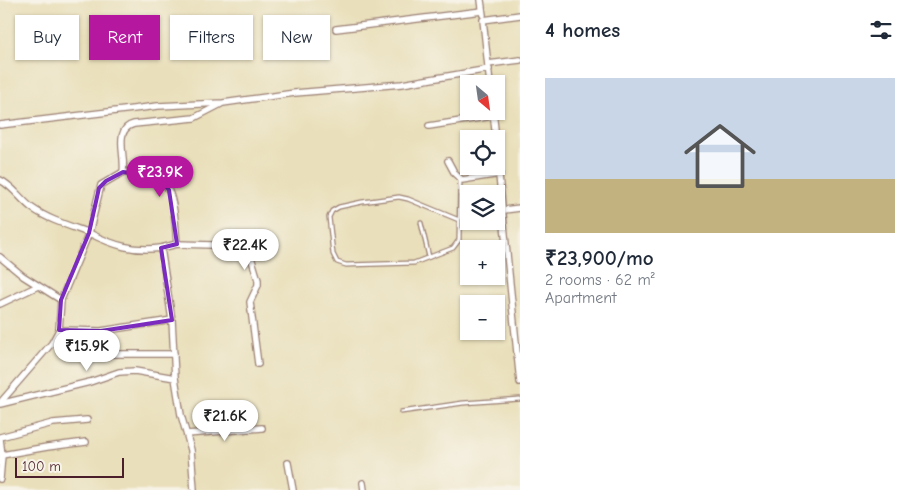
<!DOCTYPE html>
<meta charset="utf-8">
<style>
body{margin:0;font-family:"Comic Neue",sans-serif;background:#f6f6f7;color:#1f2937;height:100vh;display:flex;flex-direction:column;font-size:19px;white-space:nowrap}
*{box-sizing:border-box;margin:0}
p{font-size:16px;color:#747a83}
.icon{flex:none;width:28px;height:28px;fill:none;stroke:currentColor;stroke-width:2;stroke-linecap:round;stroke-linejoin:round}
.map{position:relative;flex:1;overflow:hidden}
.panel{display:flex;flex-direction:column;background:#fff;width:400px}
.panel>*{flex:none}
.guide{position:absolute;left:15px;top:15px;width:430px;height:45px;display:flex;gap:10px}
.needle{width:32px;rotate:151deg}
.controls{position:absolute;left:460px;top:75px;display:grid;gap:10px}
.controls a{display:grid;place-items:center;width:45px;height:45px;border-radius:0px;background:#fff;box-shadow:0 1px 4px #0004;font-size:25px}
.scale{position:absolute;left:15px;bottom:12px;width:109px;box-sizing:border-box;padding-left:5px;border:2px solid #4a1f2b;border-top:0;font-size:14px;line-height:18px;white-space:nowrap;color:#4a1f2b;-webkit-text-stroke:4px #f7f3e8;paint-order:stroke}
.price{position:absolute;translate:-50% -42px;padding:0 11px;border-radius:18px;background:#fff;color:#222;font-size:16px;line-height:32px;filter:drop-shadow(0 1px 2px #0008)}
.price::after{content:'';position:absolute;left:50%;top:30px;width:15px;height:11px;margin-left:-8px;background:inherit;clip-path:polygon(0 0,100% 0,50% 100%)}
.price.on{background:#b5179e;color:#fff}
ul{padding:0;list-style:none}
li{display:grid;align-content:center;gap:10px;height:265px;padding:0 25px}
li span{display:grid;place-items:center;height:155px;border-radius:0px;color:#555}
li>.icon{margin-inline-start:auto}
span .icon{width:90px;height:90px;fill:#fffc;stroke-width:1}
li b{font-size:21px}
h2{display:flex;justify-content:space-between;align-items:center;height:60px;padding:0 25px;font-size:21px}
.chip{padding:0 18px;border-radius:0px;background:#fff;box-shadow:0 1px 4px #0004;font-size:18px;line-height:45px}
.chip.on{background:#b5179e;color:#fff}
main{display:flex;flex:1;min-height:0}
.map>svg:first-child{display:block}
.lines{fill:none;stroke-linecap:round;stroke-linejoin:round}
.lane-casing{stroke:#9a7f72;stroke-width:5.5}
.street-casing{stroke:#9a7f72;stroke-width:8}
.lane{stroke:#fff;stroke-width:3}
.street{stroke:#fff;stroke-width:5.5}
.marked{fill:none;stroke:#7b2cbf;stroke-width:4;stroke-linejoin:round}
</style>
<main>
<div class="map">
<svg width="520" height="490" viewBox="0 0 520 490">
<rect width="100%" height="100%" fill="#f7f3e8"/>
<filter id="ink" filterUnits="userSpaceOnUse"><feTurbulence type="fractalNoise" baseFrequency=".02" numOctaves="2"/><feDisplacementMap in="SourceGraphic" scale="10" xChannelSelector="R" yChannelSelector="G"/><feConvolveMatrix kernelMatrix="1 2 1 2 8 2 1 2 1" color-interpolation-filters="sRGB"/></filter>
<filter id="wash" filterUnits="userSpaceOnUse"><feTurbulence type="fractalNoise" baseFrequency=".0096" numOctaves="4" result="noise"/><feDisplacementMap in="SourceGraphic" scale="20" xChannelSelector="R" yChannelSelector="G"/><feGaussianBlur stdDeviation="1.12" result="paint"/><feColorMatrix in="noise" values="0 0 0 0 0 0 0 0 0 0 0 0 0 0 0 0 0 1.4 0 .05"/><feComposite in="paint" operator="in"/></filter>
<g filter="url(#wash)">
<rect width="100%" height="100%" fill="#e9dfba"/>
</g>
<g filter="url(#ink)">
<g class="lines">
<!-- lane casing -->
<g class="lane-casing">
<g id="lane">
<polyline points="459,220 408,199 399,197 362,202 339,207 332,211 329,217 333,254 337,262 346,265 414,263 453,248 459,240 460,179"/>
<polyline points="421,223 429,257"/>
<polyline points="401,412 463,403 520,399"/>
</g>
</g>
<!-- street casing -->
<g class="street-casing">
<g id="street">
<polyline points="481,0 483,15"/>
<polyline points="336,29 482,11"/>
<polyline points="488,64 520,60"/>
<polyline points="490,84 483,20 520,15"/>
<polyline points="493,111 496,139"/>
<polyline points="0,125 158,106 223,103 295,93 402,84 489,69"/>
<polyline points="429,126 493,116"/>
<polyline points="496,146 520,382"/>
<polyline points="448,161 455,174 462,180 500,174"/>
<path d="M123,172c10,1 22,0 31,3 22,7 21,51 23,69"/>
<path d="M0,180c13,6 21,20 32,28 17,12 38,18 57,25l-28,67 -2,30"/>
<polyline points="504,210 520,208"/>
<polyline points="161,248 177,244 213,245 241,241 247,244 258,280 258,285 250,302 258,364"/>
<polyline points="0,257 23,276 61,300"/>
<polyline points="0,304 38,286"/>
<path d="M172,320l-11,-72c-27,4 -48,-3 -72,-15l12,-48 22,-13c3,-16 -10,-43 11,-48l60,-6 27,-14"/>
<polyline points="97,354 174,354"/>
<polyline points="0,403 52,343 59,330 101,331 172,320 175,378 181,415 191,450 194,490"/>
<polyline points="0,404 90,382 119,372 135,371 175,378"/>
<polyline points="187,434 262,428"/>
<polyline points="0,437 53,423 87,420"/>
<polyline points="0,439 2,455 0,479"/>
<polyline points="2,455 47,447 86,442"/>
<polyline points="288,463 293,490"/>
<polyline points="363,483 364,490"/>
</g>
</g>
<!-- lane -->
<use href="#lane" class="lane"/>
<!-- street -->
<use href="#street" class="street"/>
</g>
</g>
<!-- marked area -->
<path class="marked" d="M123,172l35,5 11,13 8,54 -16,4 11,72 -71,11 -42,-1 2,-30 28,-67 10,-45 7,-7z"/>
</svg>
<div class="controls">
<a><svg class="needle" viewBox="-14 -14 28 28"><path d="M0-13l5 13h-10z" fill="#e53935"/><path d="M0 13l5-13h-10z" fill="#747a83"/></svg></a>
<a><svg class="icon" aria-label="locate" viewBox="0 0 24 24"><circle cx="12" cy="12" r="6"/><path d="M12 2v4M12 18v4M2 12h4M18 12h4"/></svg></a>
<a><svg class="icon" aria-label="layers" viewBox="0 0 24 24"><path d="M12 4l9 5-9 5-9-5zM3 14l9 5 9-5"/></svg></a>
<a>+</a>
<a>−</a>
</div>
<div class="scale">100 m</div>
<b class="price on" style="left:160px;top:198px">₹23.9K</b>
<b class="price" style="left:245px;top:271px">₹22.4K</b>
<b class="price" style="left:87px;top:372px">₹15.9K</b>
<b class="price" style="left:225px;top:442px">₹21.6K</b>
<div class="guide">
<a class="chip">Buy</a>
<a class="chip on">Rent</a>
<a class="chip">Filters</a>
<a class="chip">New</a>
</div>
</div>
<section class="panel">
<h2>4 homes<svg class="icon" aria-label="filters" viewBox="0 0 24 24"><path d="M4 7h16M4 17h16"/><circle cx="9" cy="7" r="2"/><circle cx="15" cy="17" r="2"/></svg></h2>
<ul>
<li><span style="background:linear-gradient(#c9d6e8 65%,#c2b280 0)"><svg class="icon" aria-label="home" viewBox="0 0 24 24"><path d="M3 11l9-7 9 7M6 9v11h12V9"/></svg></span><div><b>₹23,900/mo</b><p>2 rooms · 62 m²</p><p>Apartment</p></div></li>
</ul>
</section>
</main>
